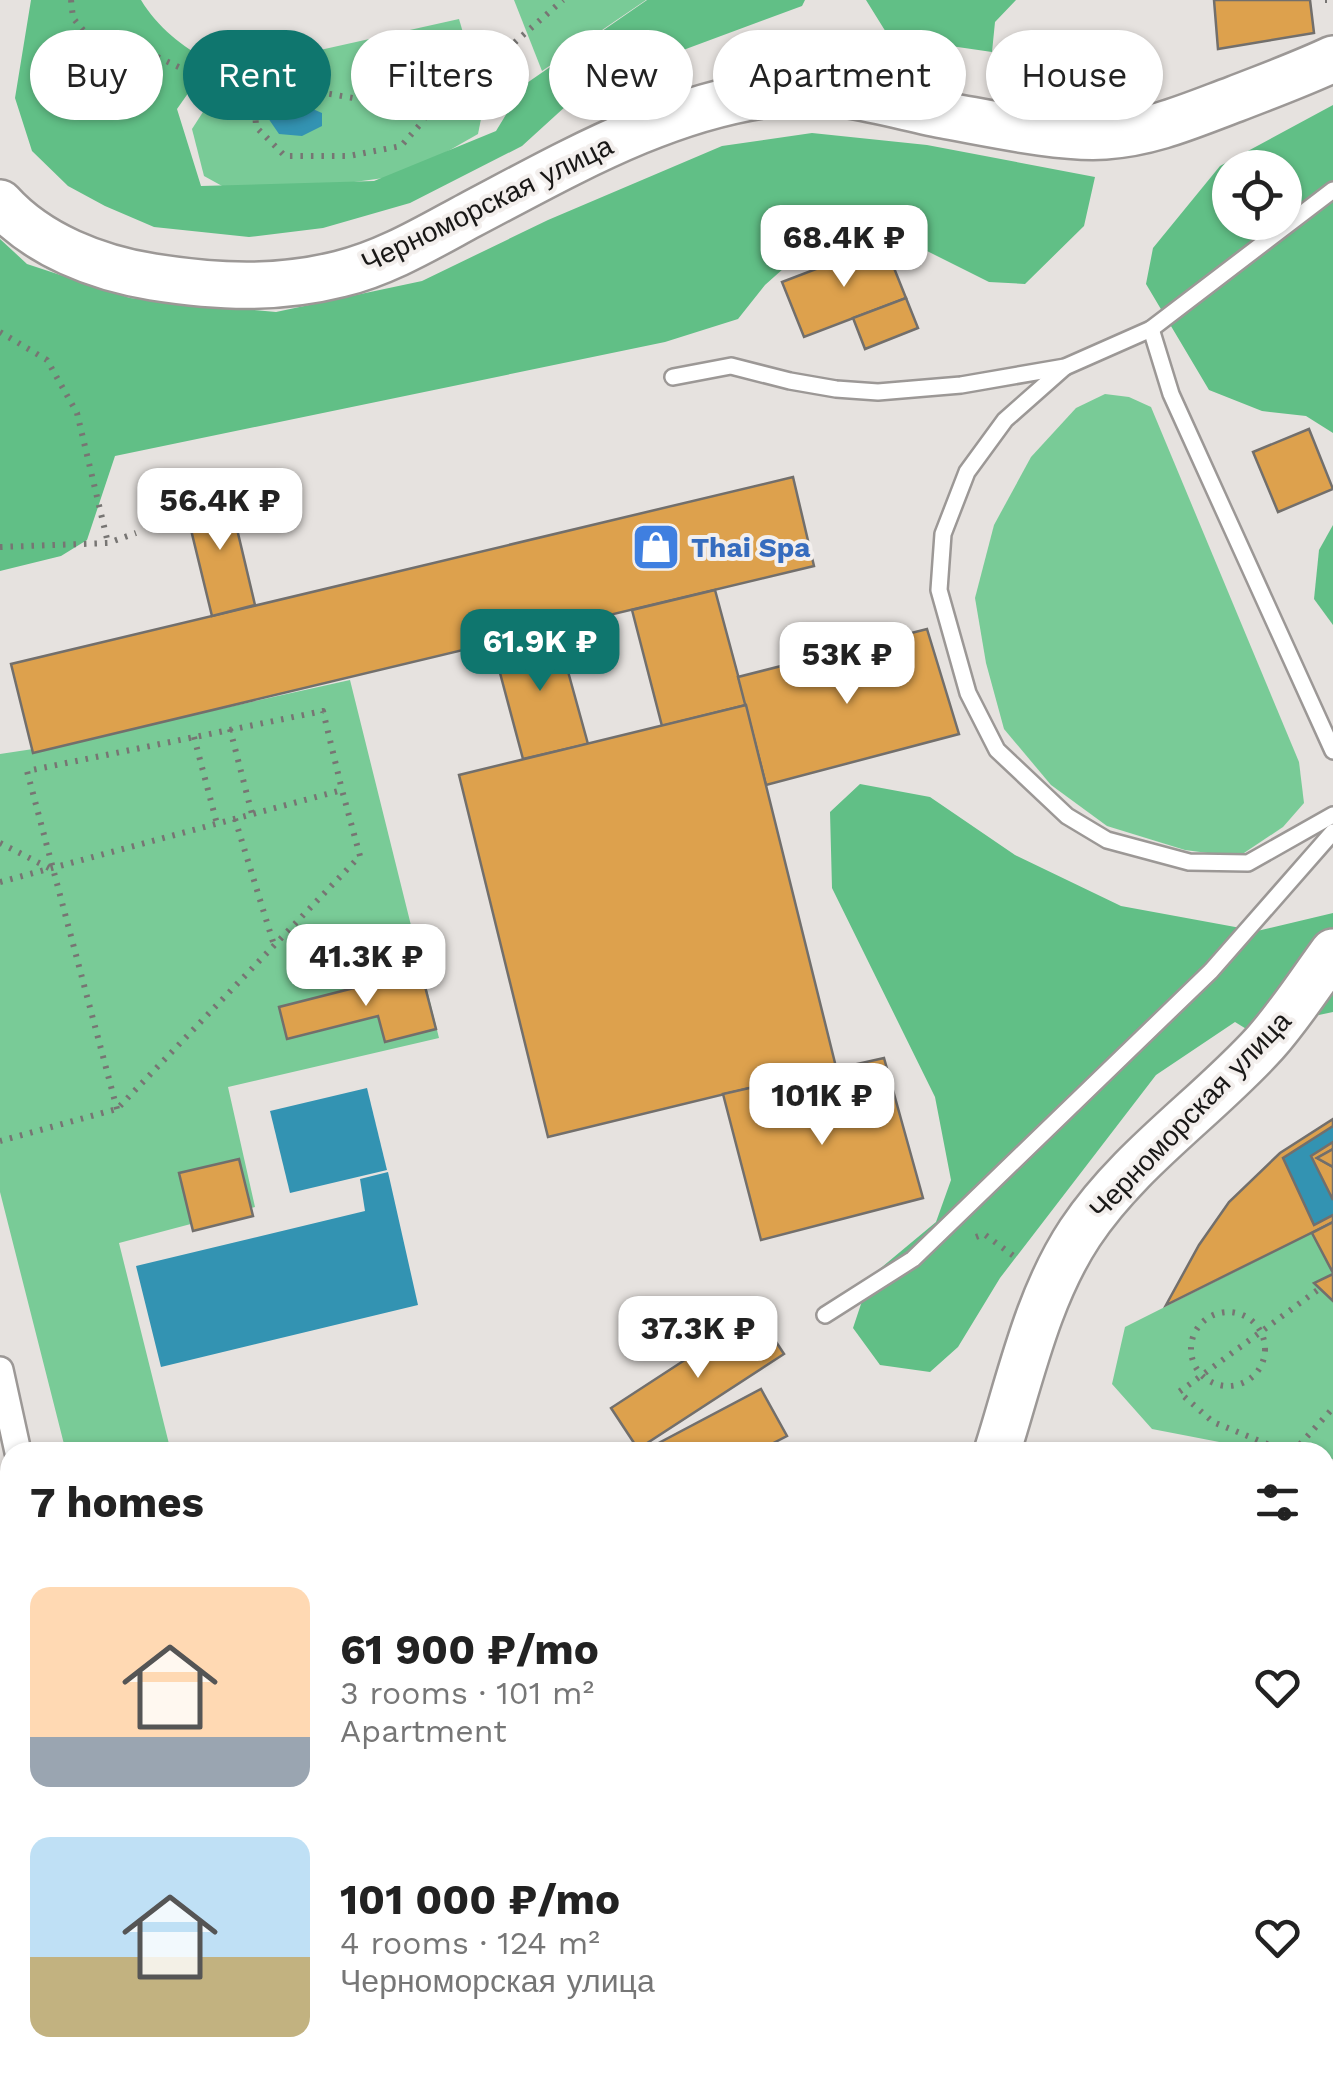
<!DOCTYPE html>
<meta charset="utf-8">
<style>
body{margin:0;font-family:"Work Sans",sans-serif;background:#f6f6f6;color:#222;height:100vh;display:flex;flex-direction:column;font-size:38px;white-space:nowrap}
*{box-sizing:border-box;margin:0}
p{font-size:32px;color:#767676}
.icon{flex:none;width:55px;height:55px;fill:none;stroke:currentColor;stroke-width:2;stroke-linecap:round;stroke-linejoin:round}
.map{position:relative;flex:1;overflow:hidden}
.side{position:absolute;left:0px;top:1442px;width:1335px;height:642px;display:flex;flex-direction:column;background:#fff;border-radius:30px 30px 0 0;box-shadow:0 2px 8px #0004}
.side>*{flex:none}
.banner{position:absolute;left:30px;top:30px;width:1275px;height:90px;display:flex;gap:20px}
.controls{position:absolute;left:1212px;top:150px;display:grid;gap:20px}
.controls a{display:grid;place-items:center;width:90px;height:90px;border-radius:50%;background:#fff;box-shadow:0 2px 8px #0004;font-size:50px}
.price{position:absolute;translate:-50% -85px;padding:0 22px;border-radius:20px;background:#fff;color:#222;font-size:32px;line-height:65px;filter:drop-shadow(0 2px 5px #0008)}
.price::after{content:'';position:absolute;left:50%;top:60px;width:30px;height:22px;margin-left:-15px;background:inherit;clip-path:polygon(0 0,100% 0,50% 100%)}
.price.selected{background:#0f766e;color:#fff}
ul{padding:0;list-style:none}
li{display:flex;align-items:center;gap:30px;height:250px;padding:0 30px}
li span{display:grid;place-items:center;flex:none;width:280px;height:200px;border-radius:20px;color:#555}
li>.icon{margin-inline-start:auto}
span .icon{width:120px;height:120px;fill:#fffc;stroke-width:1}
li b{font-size:42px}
h2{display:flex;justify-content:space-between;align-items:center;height:120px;padding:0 30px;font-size:42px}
.tag{padding:0 35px;border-radius:45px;background:#fff;box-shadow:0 2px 8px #0004;font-size:35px;line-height:90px}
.tag.selected{background:#0f766e;color:#fff}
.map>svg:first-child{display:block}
.green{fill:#79cb97}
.forest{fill:#61bf86;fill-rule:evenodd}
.water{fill:#3393b2}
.building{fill:#dda14d;stroke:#726f6c;stroke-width:2.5}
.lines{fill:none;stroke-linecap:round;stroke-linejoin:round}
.service-casing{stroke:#9c9896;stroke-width:20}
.pedestrian-casing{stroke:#9c9896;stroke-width:30}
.minor-casing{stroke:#9c9896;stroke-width:38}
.secondary-casing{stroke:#9c9896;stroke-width:50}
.path{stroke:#777573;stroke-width:6;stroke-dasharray:2.5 8;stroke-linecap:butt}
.service{stroke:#fff;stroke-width:15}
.pedestrian{stroke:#fff;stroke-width:25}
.minor{stroke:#fff;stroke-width:32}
.secondary{stroke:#fff;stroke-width:45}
.labels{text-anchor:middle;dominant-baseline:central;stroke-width:8;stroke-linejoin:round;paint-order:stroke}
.street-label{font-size:28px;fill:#191817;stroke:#f3efed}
.shop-label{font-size:28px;font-weight:bold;fill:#366cbe;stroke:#f3efed;text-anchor:start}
</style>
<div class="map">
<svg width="1333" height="2084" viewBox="0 0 1333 2084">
<rect width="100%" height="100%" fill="#e6e2df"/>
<!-- green -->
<g class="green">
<polygon points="514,0 646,0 542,71"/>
<polygon points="459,19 484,104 478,134 406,175 242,197 204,176 192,129 230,70"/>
<polygon points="1105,394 1129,397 1151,407 1299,762 1304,803 1283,827 1238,857 1185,850 1107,826 1051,785 1004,729 986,663 975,598 994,525 1031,457 1076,408"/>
<polygon points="350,680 439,1038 228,1087 255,1207 119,1243 171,1452 66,1452 0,1192 0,754 53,746"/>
<polygon points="1312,1233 1333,1273 1314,1284 1333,1301 1333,1459 1325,1459 1325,1452 1271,1452 1152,1429 1112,1384 1125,1327"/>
<polygon points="1325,1930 1333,1931 1333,2084 1182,2084 1183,2075 1325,2075"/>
<polygon points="183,2075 886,2075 885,2084 186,2084"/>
</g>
<!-- forest -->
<g class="forest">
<path d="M31,0h110c17,28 41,46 69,62l-33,47 24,77 173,-5 122,-50 28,-46 123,-85h158l-3,6 -213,79 -67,61 -112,57 -87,25 -74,9 -95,-10 -49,-21 -37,-20 -36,-35 -17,-53z"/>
<polygon points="866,0 1016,0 995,22 992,52 889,37"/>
<path d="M1333,105v328l-27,-17 -44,-5 -53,-21 -63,-106 7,-36 67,-82zM1230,168h55v54h-55z"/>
<polygon points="812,133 927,145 1095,177 1084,226 1025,284 989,282 911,243 858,232 802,252 765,285 738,319 665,342 115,456 87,540 61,556 0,571 0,239 27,264 130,298 276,312 422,281 548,220 722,146"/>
<polygon points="1333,525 1333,625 1314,599 1319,550"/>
<polygon points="860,784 930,797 1015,855 1121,906 1257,931 1333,913 1333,1012 1248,1030 1235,1022 1156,1075 1000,1278 958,1347 930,1372 880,1365 853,1328 870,1277 936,1222 951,1180 935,1097 832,888 830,812"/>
</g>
<!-- water -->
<g class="water">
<polygon points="274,102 301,104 322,113 322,126 302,136 279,134 268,118"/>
<polygon points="367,1088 387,1170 290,1193 270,1111"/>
<polygon points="1333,1126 1333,1142 1311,1156 1333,1200 1333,1215 1314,1225 1283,1158"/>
<polygon points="388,1172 418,1305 161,1367 136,1266 365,1211 360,1179"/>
</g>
<!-- building -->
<g class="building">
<polygon points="1214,0 1310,0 1314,33 1218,49"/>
<polygon points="884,243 906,298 804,337 782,282"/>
<polygon points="906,298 918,328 865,349 853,318"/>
<polygon points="1309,429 1333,489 1278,512 1253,452"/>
<polygon points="793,477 814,566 33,753 11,664"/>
<polygon points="228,491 255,605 212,616 184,501"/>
<polygon points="715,590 746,705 662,726 632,610"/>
<polygon points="556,628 588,744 523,759 492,643"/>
<polygon points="927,629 959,734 766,785 738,677"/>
<polygon points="746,705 836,1067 548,1137 459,775"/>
<polygon points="421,971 436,1029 385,1042 378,1016 287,1039 279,1007"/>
<polygon points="884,1058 923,1198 761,1240 723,1094"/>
<polygon points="1333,1119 1333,1126 1283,1158 1314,1225 1333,1215 1333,1222 1166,1305 1199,1245 1229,1202 1280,1153"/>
<polygon points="1333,1142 1333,1149 1317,1158 1333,1167 1333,1200 1311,1156"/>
<polygon points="1333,1149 1333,1167 1317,1158"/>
<polygon points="239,1159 253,1216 193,1231 179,1173"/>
<polygon points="1333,1222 1333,1273 1312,1233"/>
<polygon points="1333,1274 1333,1301 1314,1283"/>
<polygon points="757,1313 784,1354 638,1449 611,1408"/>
<polygon points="761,1389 787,1436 756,1452 659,1452 655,1445"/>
<polygon points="0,1581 10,1615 10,1646 0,1649"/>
<polygon points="1325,1593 1333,1594 1333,1774 1325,1773"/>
<polygon points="399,2075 631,2075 631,2084 397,2084"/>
</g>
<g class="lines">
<!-- service casing -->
<g class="service-casing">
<g id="service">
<polyline points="1151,329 1171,394 1333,751"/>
<polyline points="1065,367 1005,420 967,472 943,534 939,590 968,693 997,750 1067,816 1107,840 1189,862 1248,863 1333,815"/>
<polyline points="673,377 731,366 790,381 836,389 878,392 961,385 1065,367 1151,329 1333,190"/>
<polyline points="825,1315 913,1259 1211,971 1333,832"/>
<polyline points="1325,1985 1333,1986"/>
</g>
</g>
<!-- pedestrian casing -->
<g class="pedestrian-casing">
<polyline id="pedestrian" points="0,1370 18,1452"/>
</g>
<!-- minor casing -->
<g class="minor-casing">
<polyline id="minor" points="1325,1508 1333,1509"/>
</g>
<!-- secondary casing -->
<g class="secondary-casing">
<g id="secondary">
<path d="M0,203c38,42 97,65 153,74 64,10 124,13 187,-3 46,-11 89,-37 130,-59 99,-52 201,-112 315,-123 55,-5 110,14 163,24 45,8 113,23 157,20 47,-3 87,-21 130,-37 33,-13 66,-25 98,-40"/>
<path d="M997,1452c23,-72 40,-154 83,-219 49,-74 126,-125 185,-190 25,-28 46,-61 68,-91"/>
<polyline points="895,2084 896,2075"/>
</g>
</g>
<!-- path -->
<g class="path">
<polyline points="71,0 73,18 89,37 108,48 149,53 213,83 254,89 307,90 359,99 393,92 419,68 467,53 514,43 563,0"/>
<polyline points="1325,0 1327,0"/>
<polyline points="254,89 256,127 285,156 349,156 401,146 424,120 440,62"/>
<polyline points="0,332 47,360 77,413 108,543"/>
<polyline points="0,547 108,543 136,533"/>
<polyline points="230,729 252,814"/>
<polyline points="194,737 217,824"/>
<polyline points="235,819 274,945"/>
<polyline points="0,843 49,868"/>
<polyline points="0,882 342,790 360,856 117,1109 0,1141"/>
<polyline points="117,1109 27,771 323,711 342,790"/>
<polyline points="976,1237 984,1234 1019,1260"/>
<circle cx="1228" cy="1349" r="37"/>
<polyline points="1287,1452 1213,1422 1179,1392 1319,1289"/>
<polyline points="1293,1452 1333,1408"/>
<polyline points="127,2075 130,2084"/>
<polyline points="263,2075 266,2084"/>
<polyline points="704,2075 705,2084"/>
<polyline points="815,2084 816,2075"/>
</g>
<!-- service -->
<use href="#service" class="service"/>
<!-- pedestrian -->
<use href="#pedestrian" class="pedestrian"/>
<!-- minor -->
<use href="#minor" class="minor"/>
<!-- secondary -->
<use href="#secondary" class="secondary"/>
</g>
<!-- icons -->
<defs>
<g id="shop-square" transform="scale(2.5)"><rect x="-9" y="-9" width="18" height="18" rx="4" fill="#3f7fe0" stroke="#f3efed"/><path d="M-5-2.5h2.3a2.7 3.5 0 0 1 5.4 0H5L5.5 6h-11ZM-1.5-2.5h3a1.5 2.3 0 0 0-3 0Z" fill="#fff"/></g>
</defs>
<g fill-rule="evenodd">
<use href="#shop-square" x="656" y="547"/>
</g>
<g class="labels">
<!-- street labels -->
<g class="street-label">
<text transform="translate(487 204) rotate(-26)">Черноморская улица</text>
<text transform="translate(1190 1115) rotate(-46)">Черноморская улица</text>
</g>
<!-- shop labels -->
<g class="shop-label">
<text x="691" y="547">Thai Spa</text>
</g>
</g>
</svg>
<div class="controls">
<a><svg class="icon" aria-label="locate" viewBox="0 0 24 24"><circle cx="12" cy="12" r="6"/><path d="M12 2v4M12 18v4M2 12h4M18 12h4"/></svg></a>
</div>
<b class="price" style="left:844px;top:290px">68.4K ₽</b>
<b class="price" style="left:220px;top:553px">56.4K ₽</b>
<b class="price selected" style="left:540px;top:694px">61.9K ₽</b>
<b class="price" style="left:847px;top:707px">53K ₽</b>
<b class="price" style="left:366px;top:1009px">41.3K ₽</b>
<b class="price" style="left:822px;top:1148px">101K ₽</b>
<b class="price" style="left:698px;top:1381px">37.3K ₽</b>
<div class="banner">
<a class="tag">Buy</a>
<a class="tag selected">Rent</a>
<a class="tag">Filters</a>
<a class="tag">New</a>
<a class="tag">Apartment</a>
<a class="tag">House</a>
</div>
<section class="side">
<h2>7 homes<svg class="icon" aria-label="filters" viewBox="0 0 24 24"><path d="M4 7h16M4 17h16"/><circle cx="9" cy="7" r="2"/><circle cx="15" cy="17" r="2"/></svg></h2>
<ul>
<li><span style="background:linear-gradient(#ffd9b3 75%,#9aa5b1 0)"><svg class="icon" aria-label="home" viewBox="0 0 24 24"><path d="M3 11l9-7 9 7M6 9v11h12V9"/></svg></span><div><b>61 900 ₽/mo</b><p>3 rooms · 101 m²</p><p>Apartment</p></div><svg class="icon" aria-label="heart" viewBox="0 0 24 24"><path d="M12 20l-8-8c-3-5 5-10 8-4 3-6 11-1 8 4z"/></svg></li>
<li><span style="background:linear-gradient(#bfe0f5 60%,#c2b280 0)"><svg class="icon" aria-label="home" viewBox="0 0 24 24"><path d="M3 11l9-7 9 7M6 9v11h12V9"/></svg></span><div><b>101 000 ₽/mo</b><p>4 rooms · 124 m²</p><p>Черноморская улица</p></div><svg class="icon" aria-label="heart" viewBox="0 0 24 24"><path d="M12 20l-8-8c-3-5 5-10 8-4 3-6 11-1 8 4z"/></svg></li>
</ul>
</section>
</div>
